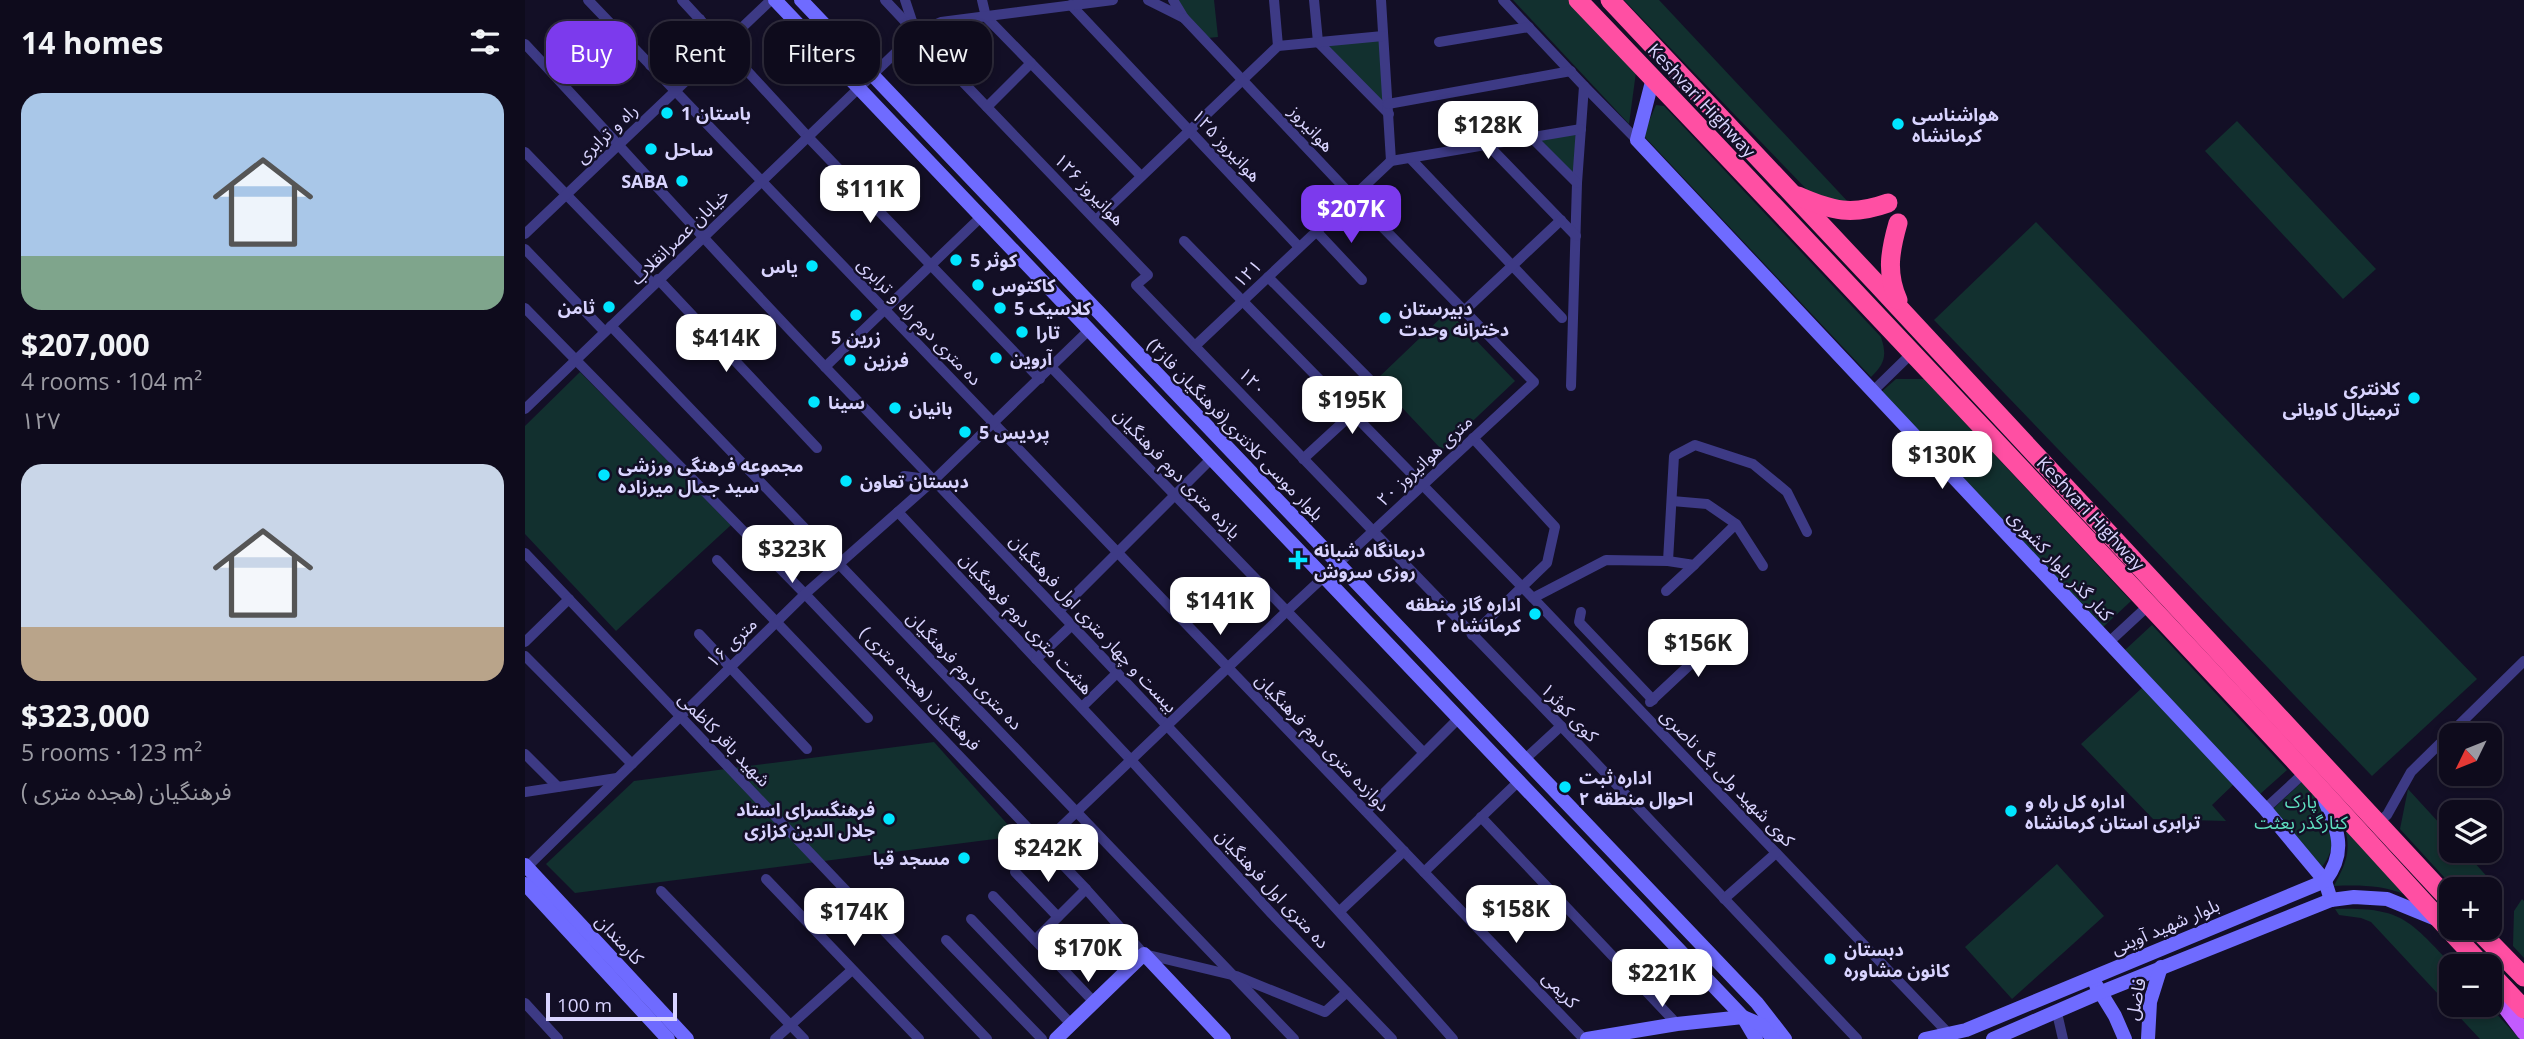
<!DOCTYPE html>
<meta charset="utf-8">
<style>
body{margin:0;font-family:"Open Sans","Noto Sans Arabic",sans-serif;background:#1c1929;color:#f1f3f6;height:100vh;display:flex;flex-direction:column;font-size:26px;white-space:nowrap}
*{box-sizing:border-box;margin:0}
p{font-size:23px;color:#9b9ba3}
.icon{flex:none;width:38px;height:38px;fill:none;stroke:currentColor;stroke-width:2;stroke-linecap:round;stroke-linejoin:round}
.map{position:relative;flex:1;overflow:hidden}
.side{display:flex;flex-direction:column;background:#0e0b1c;width:525px}
.side>*{flex:none}
.top-card{position:absolute;left:21px;top:21px;width:665px;height:63px;display:flex;gap:14px}
.needle{width:46px;rotate:227deg}
.tools{position:absolute;left:1914px;top:723px;display:grid;gap:14px}
.tools a{display:grid;place-items:center;width:63px;height:63px;border-radius:14px;background:#0e0b1c;box-shadow:0 4px 10px #0003,0 0 0 2px #2e2b3b;font-size:35px}
.scale{position:absolute;left:21px;bottom:18px;width:131px;box-sizing:border-box;padding-left:7px;border:4px solid #d9d4ff;border-top:0;font-size:19px;line-height:24px;white-space:nowrap;color:#d9d4ff;-webkit-text-stroke:5px #130f26;paint-order:stroke}
.price{position:absolute;translate:-50% -60px;padding:0 16px;border-radius:14px;background:#fff;color:#222;font-size:23px;line-height:46px;filter:drop-shadow(0 2px 4px #0008)}
.price::after{content:'';position:absolute;left:50%;top:42px;width:21px;height:16px;margin-left:-10px;background:inherit;clip-path:polygon(0 0,100% 0,50% 100%)}
.price.on{background:#7c3aed;color:#fff}
ul{padding:0;list-style:none}
li{display:grid;align-content:center;gap:14px;height:371px;padding:0 21px}
li span{display:grid;place-items:center;height:217px;border-radius:21px;color:#555}
li>.icon{margin-inline-start:auto}
span .icon{width:126px;height:126px;fill:#fffc;stroke-width:1}
li b{font-size:30px}
h2{display:flex;justify-content:space-between;align-items:center;height:84px;padding:0 21px;font-size:30px}
.chip{padding:0 24px;border-radius:21px;background:#0e0b1c;box-shadow:0 4px 10px #0003,0 0 0 2px #2e2b3b;font-size:24px;line-height:63px}
.chip.on{background:#7c3aed;color:#fff}
main{display:flex;flex:1;min-height:0}
.map>svg:first-child{display:block}
.green{fill:#12302f}
.lines{fill:none;stroke-linecap:round;stroke-linejoin:round}
.street{stroke:#3d3a85;stroke-width:10}
.secondary{stroke:#6f6bff;stroke-width:14}
.primary{stroke:#c25bff;stroke-width:16}
.highway{stroke:#ff4fa3;stroke-width:19}
.poi-dot{fill:#00e5ff;stroke:#130f26;stroke-width:2.5}
.labels{text-anchor:middle;dominant-baseline:central;stroke-width:5;stroke-linejoin:round;paint-order:stroke}
.street-label{font-size:18px;fill:#d9d4ff;stroke:#130f26}
.poi-label{font-size:18px;font-weight:bold;fill:#d9d4ff;stroke:#130f26;text-anchor:start}
.park-label{font-size:18px;fill:#5fe0c0;stroke:#130f26}
</style>
<main>
<section class="side">
<h2>14 homes<svg class="icon" aria-label="filters" viewBox="0 0 24 24"><path d="M4 7h16M4 17h16"/><circle cx="9" cy="7" r="2"/><circle cx="15" cy="17" r="2"/></svg></h2>
<ul>
<li><span style="background:linear-gradient(#a9c7e8 75%,#7fa58c 0)"><svg class="icon" aria-label="home" viewBox="0 0 24 24"><path d="M3 11l9-7 9 7M6 9v11h12V9"/></svg></span><div><b>$207,000</b><p>4 rooms · 104 m²</p><p>۱۲۷</p></div></li>
<li><span style="background:linear-gradient(#c9d6e8 75%,#b9a48a 0)"><svg class="icon" aria-label="home" viewBox="0 0 24 24"><path d="M3 11l9-7 9 7M6 9v11h12V9"/></svg></span><div><b>$323,000</b><p>5 rooms · 123 m²</p><p>فرهنگیان (هجده متری )</p></div></li>
</ul>
</section>
<div class="map">
<svg width="1999" height="1039" viewBox="0 0 1999 1039">
<rect width="100%" height="100%" fill="#130f26"/>
<!-- green -->
<g class="green">
<polygon points="653,0 689,0 693,37 682,38 660,15"/>
<polygon points="988,0 1043,0 1111,72 1104,124"/>
<polygon points="1099,0 1134,0 1325,204 1290,198"/>
<polygon points="855,40 860,107 799,44"/>
<path d="M1131,105l8,1 217,231c6,19 4,26 -10,40l-228,-242z"/>
<polygon points="1712,121 1851,269 1818,299 1680,151"/>
<polygon points="1052,134 1049,175 1013,139"/>
<polygon points="1511,222 1952,679 1847,776 1409,320"/>
<polygon points="923,311 990,381 917,450 851,380"/>
<polygon points="55,372 206,525 91,631 0,534 0,426"/>
<polygon points="1371,379 1399,379 1606,601 1575,630 1354,394"/>
<polygon points="1627,625 1762,770 1734,795 1600,650"/>
<polygon points="1618,687 1710,783 1687,805 1701,821 1628,819 1556,744"/>
<polygon points="409,742 493,836 50,893 21,864 109,781"/>
<path d="M1779,780c19,27 42,56 18,87l-50,-57z"/>
<polygon points="1883,789 1927,837 1927,850 1939,851 1975,891 1965,893 1965,889 1930,889 1875,829"/>
<path d="M1819,825l62,70c-24,-10 -46,-10 -72,-9 12,-23 18,-35 10,-61z"/>
<polygon points="1532,864 1579,916 1487,999 1440,947"/>
<polygon points="1997,899 1999,901 1999,958 1988,946 1989,911"/>
<path d="M1810,909c67,-2 74,11 118,57l-1,38 36,1 32,34h-40l-109,-117 -10,-4 -22,-3z"/>
</g>
<g class="lines">
<!-- street -->
<g class="street">
<polyline points="63,0 1059,1039"/>
<polyline points="157,0 283,137 515,379"/>
<polyline points="360,0 391,33"/>
<polyline points="380,0 390,30"/>
<polyline points="457,0 461,17 616,176"/>
<polyline points="623,0 659,18 648,0"/>
<polyline points="749,0 753,46"/>
<polyline points="789,0 793,42 864,114"/>
<polyline points="856,0 866,161"/>
<polyline points="978,0 1059,86 1052,183 1046,386"/>
<polyline points="546,5 774,247"/>
<polyline points="914,42 1004,27"/>
<path d="M0,44c101,108 200,219 303,326 211,220 423,440 625,669"/>
<polyline points="412,55 623,275 611,285 1036,726 1332,1039"/>
<polyline points="125,65 175,19"/>
<polyline points="1059,86 1112,140"/>
<polyline points="863,104 1046,71"/>
<polyline points="462,107 506,63"/>
<polyline points="1006,137 1052,183"/>
<polyline points="963,145 1051,236"/>
<polyline points="0,152 128,284"/>
<polyline points="885,158 1037,318"/>
<polyline points="571,220 753,46 858,36"/>
<polyline points="791,231 837,280"/>
<polyline points="0,234 246,0"/>
<polyline points="659,241 1008,598 1424,1034"/>
<polyline points="0,249 79,331"/>
<polyline points="743,277 854,389 778,459"/>
<polyline points="133,279 292,448"/>
<polyline points="0,308 280,594 561,889 619,954 711,976 800,1012 822,992"/>
<polyline points="939,311 1036,220"/>
<polyline points="86,326 769,1039"/>
<polyline points="670,346 866,161 1056,129"/>
<polyline points="300,367 457,216"/>
<polyline points="527,368 899,753"/>
<polyline points="1347,392 1387,353"/>
<polyline points="0,409 391,33 416,22 588,0"/>
<polyline points="379,476 409,480"/>
<polyline points="1147,501 1182,504 1211,524"/>
<polyline points="373,512 605,759 747,914 867,1039"/>
<polyline points="0,553 462,1039"/>
<polyline points="192,560 343,718"/>
<polyline points="1143,561 1149,456 1170,445 1228,464 1262,492 1282,532"/>
<polyline points="1141,591 1169,565"/>
<polyline points="1008,598 1081,560 1143,561 1169,565 1211,524 1238,566"/>
<polyline points="534,611 687,458"/>
<polyline points="1056,612 1054,622 1128,700"/>
<polyline points="174,634 282,749"/>
<polyline points="947,635 1022,563 1030,527 948,438"/>
<polyline points="0,642 44,599"/>
<polyline points="1583,643 1624,605"/>
<polyline points="0,656 107,764"/>
<polyline points="511,659 547,625"/>
<polyline points="1125,702 1188,643 1189,626"/>
<polyline points="557,707 592,673"/>
<polyline points="0,754 33,787"/>
<polyline points="1000,759 1036,726"/>
<polyline points="0,792 92,778"/>
<polyline points="1740,809 1780,772"/>
<polyline points="841,811 934,718"/>
<polyline points="956,817 1152,1024"/>
<polyline points="1853,822 1862,815 1886,772 1999,661"/>
<polyline points="518,844 762,611 1009,382 828,197 659,18"/>
<polyline points="0,869 280,594 409,480 564,330"/>
<polyline points="490,872 533,917"/>
<polyline points="899,872 994,781"/>
<polyline points="241,879 394,1039"/>
<polyline points="136,891 279,1039"/>
<polyline points="468,896 569,1002"/>
<polyline points="1199,899 1251,853"/>
<polyline points="815,911 879,851"/>
<polyline points="446,919 546,1024"/>
<polyline points="421,940 517,1039"/>
<polyline points="510,940 561,889"/>
<polyline points="0,1003 33,1039"/>
<polyline points="1532,1013 1538,1039"/>
<polyline points="250,1039 327,970"/>
</g>
<!-- secondary -->
<g class="secondary">
<polyline points="250,0 1218,1017 1231,1039"/>
<polyline points="276,0 1232,1003 1260,1039"/>
<polyline points="1128,78 1112,140 1740,809 1800,881 1806,900"/>
<polyline points="0,865 162,1039"/>
<polyline points="0,884 143,1039"/>
<polyline points="1571,985 1590,1016 1600,1039"/>
<polyline points="531,1039 619,954 699,1039"/>
<polyline points="1062,1039 1152,1024 1218,1017 1237,1025 1248,1039"/>
<path d="M1400,1039l41,-9 359,-149c23,-30 12,-53 -2,-84"/>
<polyline points="1468,1039 1574,993 1806,900 1829,897 1862,899 1911,919"/>
<polyline points="1623,1039 1625,1002 1636,967"/>
</g>
<!-- primary -->
<polyline class="primary" points="1965,987 1999,1032"/>
<!-- highway -->
<g class="highway">
<path d="M1053,0c232,242 460,487 689,731 73,78 143,158 216,235"/>
<polyline points="1085,0 1352,284 1927,903"/>
<path d="M1273,196c34,15 54,20 90,7"/>
<path d="M1373,223c-8,28 -12,50 0,77"/>
<polyline points="1951,928 1999,977"/>
<polyline points="1965,973 1999,1009"/>
</g>
</g>
<!-- markers -->
<g class="poi-dot">
<circle cx="142" cy="113" r="7"/>
<circle cx="1373" cy="124" r="7"/>
<circle cx="126" cy="149" r="7"/>
<circle cx="157" cy="181" r="7"/>
<circle cx="431" cy="260" r="7"/>
<circle cx="287" cy="266" r="7"/>
<circle cx="453" cy="285" r="7"/>
<circle cx="84" cy="307" r="7"/>
<circle cx="475" cy="308" r="7"/>
<circle cx="331" cy="315" r="7"/>
<circle cx="860" cy="318" r="7"/>
<circle cx="497" cy="332" r="7"/>
<circle cx="471" cy="358" r="7"/>
<circle cx="325" cy="360" r="7"/>
<circle cx="1889" cy="398" r="7"/>
<circle cx="289" cy="402" r="7"/>
<circle cx="370" cy="408" r="7"/>
<circle cx="440" cy="432" r="7"/>
<circle cx="79" cy="475" r="7"/>
<circle cx="321" cy="481" r="7"/>
<path d="M769.5 549.5h7v7h7v7h-7v7h-7v-7h-7v-7h7z"/>
<circle cx="1010" cy="614" r="7"/>
<circle cx="1040" cy="787" r="7"/>
<circle cx="1486" cy="811" r="7"/>
<circle cx="364" cy="819" r="7"/>
<circle cx="439" cy="858" r="7"/>
<circle cx="1305" cy="959" r="7"/>
</g>
<g class="labels">
<!-- street labels -->
<g class="street-label">
<text transform="translate(1177 100) rotate(47)">Keshvari Highway</text>
<text transform="translate(787 128) rotate(47)">هوانیروز</text>
<text transform="translate(81 133) rotate(-43)">راه و ترابری</text>
<text transform="translate(702 145) rotate(47)">هوانیروز ۱۲۵</text>
<text transform="translate(565 189) rotate(46)">هوانیروز ۱۲۶</text>
<text transform="translate(154 236) rotate(-44)">خیابان عصرانقلاب</text>
<text transform="translate(722 273) rotate(-43)">۱۲۱</text>
<text transform="translate(395 321) rotate(46)">ده متری دوم راه و ترابری</text>
<text transform="translate(728 381) rotate(46)">۱۲۰</text>
<text transform="translate(711 429) rotate(46)">بلوار موسی کلانتری(فرهنگیان فاز۲)</text>
<text transform="translate(899 460) rotate(-43)">۲۰ متری هوانیروز</text>
<text transform="translate(653 473) rotate(46)">یازده متری دوم فرهنگیان</text>
<text transform="translate(1566 513) rotate(47)">Keshvari Highway</text>
<text transform="translate(1536 565) rotate(47)">کنار گذر بلوار کشوری</text>
<text transform="translate(502 623) rotate(47)">هشت متری دوم فرهنگیان</text>
<text transform="translate(569 623) rotate(47)">بیست و چهار متری اول فرهنگیان</text>
<text transform="translate(206 642) rotate(-44)">۱۶ متری</text>
<text transform="translate(440 670) rotate(46)">ده متری دوم فرهنگیان</text>
<text transform="translate(396 688) rotate(46)">فرهنگیان (هجده متری )</text>
<text transform="translate(1045 712) rotate(46)">کوی کوثر۱</text>
<text transform="translate(200 739) rotate(46)">شهید باقر کاظمی</text>
<text transform="translate(798 742) rotate(46)">دوازده متری دوم فرهنگیان</text>
<text transform="translate(1203 777) rotate(46)">کوی شهید ولی بگ ناصری</text>
<text transform="translate(748 888) rotate(47)">ده متری اول فرهنگیان</text>
<text transform="translate(1640 926) rotate(-23)">بلوار شهید آوینی</text>
<text transform="translate(95 939) rotate(47)">کارمندان</text>
<text transform="translate(1036 989) rotate(46)">کریمی</text>
<text transform="translate(1610 999) rotate(-79)">فاضل</text>
</g>
<!-- poi labels -->
<g class="poi-label">
<text x="156" y="113">باستان 1</text>
<text x="1387" y="114">هواشناسی<tspan x="1387" dy="21">کرمانشاه</tspan></text>
<text x="140" y="149">ساحل</text>
<text x="143" y="181" text-anchor="end">SABA</text>
<text x="445" y="260">کوثر 5</text>
<text x="273" y="266" text-anchor="end">یاس</text>
<text x="467" y="285">کاکتوس</text>
<text x="70" y="307" text-anchor="end">ثامن</text>
<text x="489" y="308">کلاسیک 5</text>
<text x="874" y="308">دبیرستان<tspan x="874" dy="21">دخترانه وحدت</tspan></text>
<text x="511" y="332">تارا</text>
<text x="331" y="337" text-anchor="middle">زرین 5</text>
<text x="485" y="358">آروین</text>
<text x="339" y="360">فرزین</text>
<text x="1875" y="388" text-anchor="end">کلانتری<tspan x="1875" dy="21">ترمینال کاویانی</tspan></text>
<text x="303" y="402">سینا</text>
<text x="384" y="408">بانیان</text>
<text x="454" y="432">پردیس 5</text>
<text x="93" y="465">مجموعه فرهنگی ورزشی<tspan x="93" dy="21">سید جمال میرزاده</tspan></text>
<text x="335" y="481">دبستان تعاون</text>
<text x="789" y="550">درمانگاه شبانه<tspan x="789" dy="21">روزی سروش</tspan></text>
<text x="996" y="604" text-anchor="end">اداره گاز منطقه<tspan x="996" dy="21">۲ کرمانشاه</tspan></text>
<text x="1054" y="777">اداره ثبت<tspan x="1054" dy="21">احوال منطقه ۲</tspan></text>
<text x="1500" y="801">اداره کل راه و<tspan x="1500" dy="21">ترابری استان کرمانشاه</tspan></text>
<text x="350" y="809" text-anchor="end">فرهنگسرای استاد<tspan x="350" dy="21">جلال الدین کزازی</tspan></text>
<text x="425" y="858" text-anchor="end">مسجد قبا</text>
<text x="1319" y="949">دبستان<tspan x="1319" dy="21">کانون مشاوره</tspan></text>
</g>
<!-- park labels -->
<g class="park-label">
<text x="1776" y="801">پارک<tspan x="1776" dy="21">کنارگذر بعثت</tspan></text>
</g>
</g>
</svg>
<div class="tools">
<a><svg class="needle" viewBox="-14 -14 28 28"><path d="M0-13l5 13h-10z" fill="#e53935"/><path d="M0 13l5-13h-10z" fill="#9b9ba3"/></svg></a>
<a><svg class="icon" aria-label="layers" viewBox="0 0 24 24"><path d="M12 4l9 5-9 5-9-5zM3 14l9 5 9-5"/></svg></a>
<a>+</a>
<a>−</a>
</div>
<div class="scale">100 m</div>
<b class="price" style="left:963px;top:161px">$128K</b>
<b class="price" style="left:345px;top:225px">$111K</b>
<b class="price on" style="left:826px;top:245px">$207K</b>
<b class="price" style="left:201px;top:374px">$414K</b>
<b class="price" style="left:827px;top:436px">$195K</b>
<b class="price" style="left:1417px;top:491px">$130K</b>
<b class="price" style="left:267px;top:585px">$323K</b>
<b class="price" style="left:695px;top:637px">$141K</b>
<b class="price" style="left:1173px;top:679px">$156K</b>
<b class="price" style="left:523px;top:884px">$242K</b>
<b class="price" style="left:991px;top:945px">$158K</b>
<b class="price" style="left:329px;top:948px">$174K</b>
<b class="price" style="left:563px;top:984px">$170K</b>
<b class="price" style="left:1137px;top:1009px">$221K</b>
<div class="top-card">
<a class="chip on">Buy</a>
<a class="chip">Rent</a>
<a class="chip">Filters</a>
<a class="chip">New</a>
</div>
</div>
</main>
